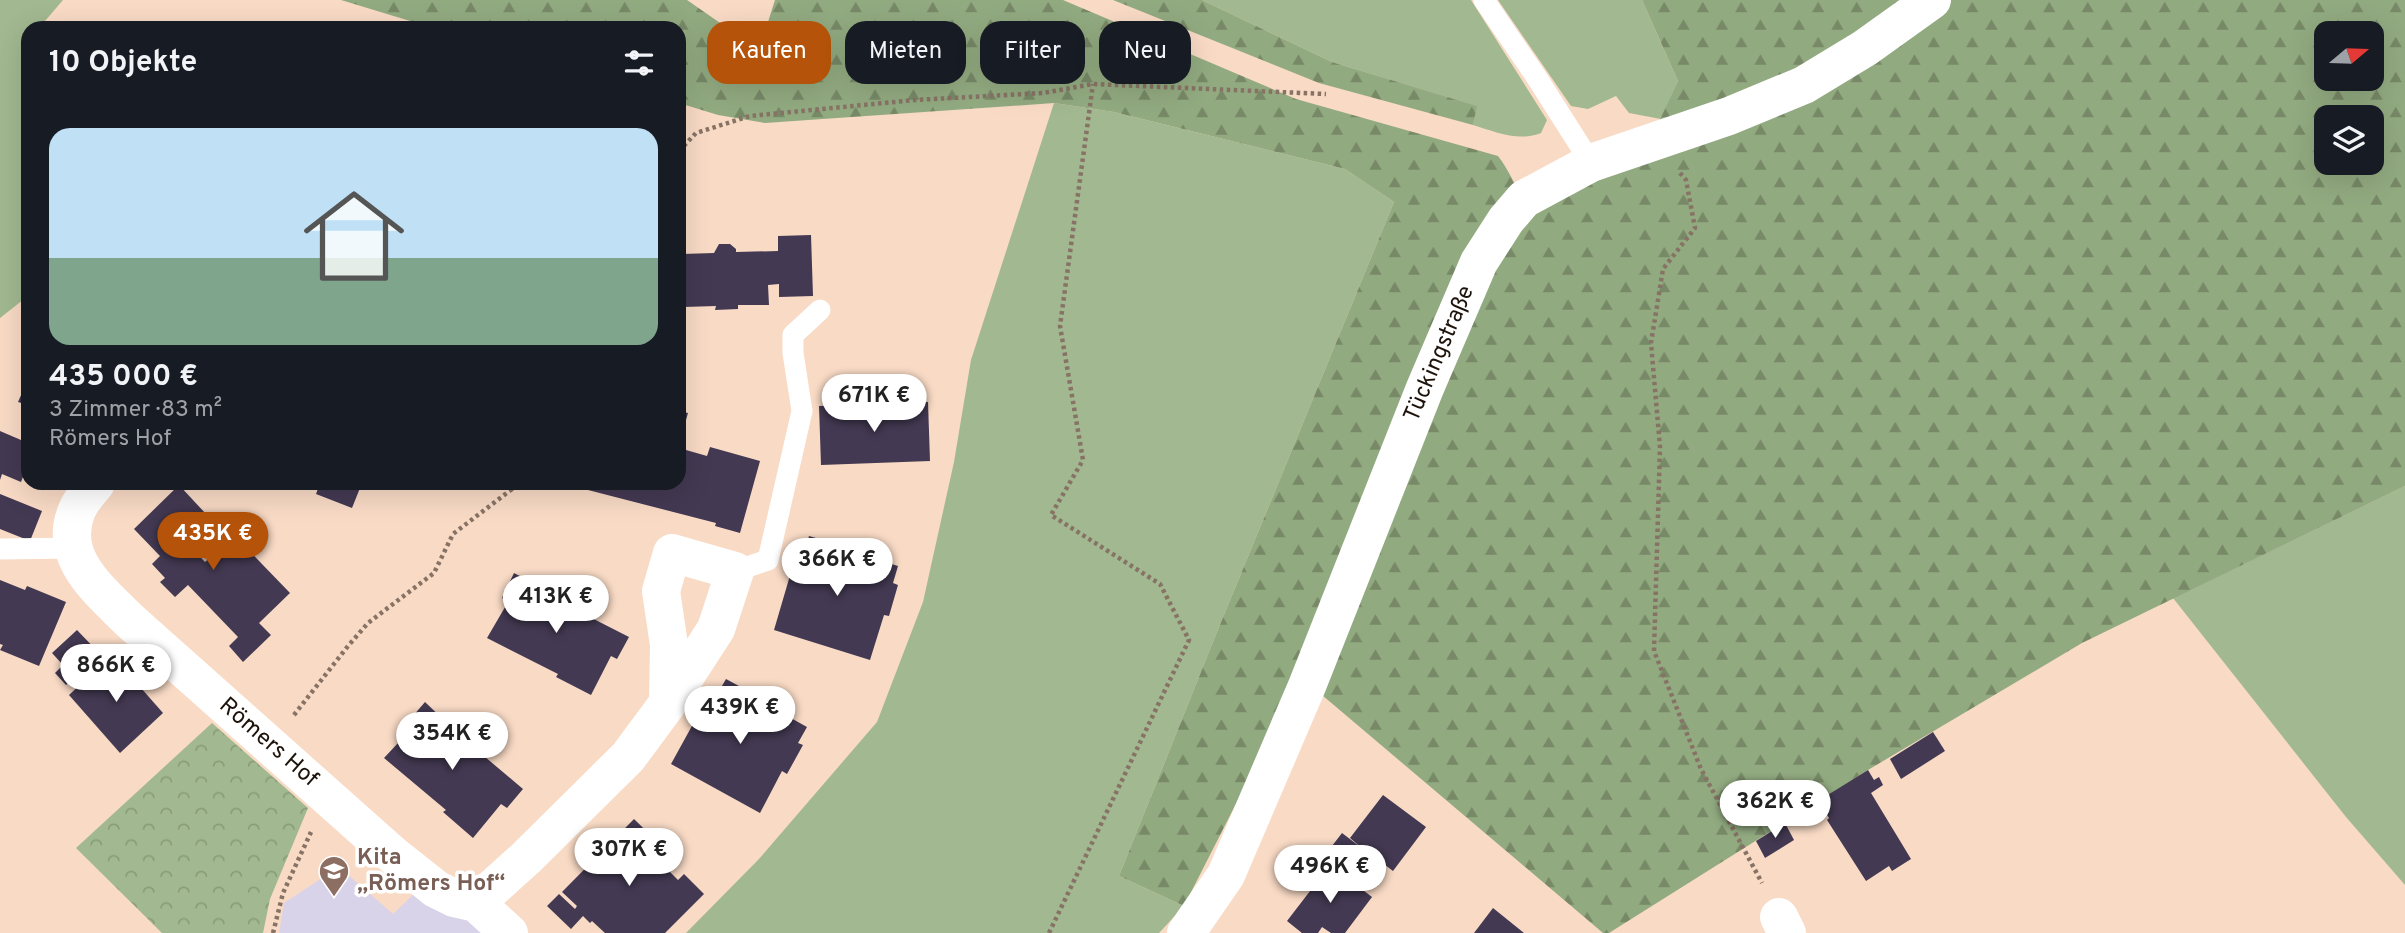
<!DOCTYPE html>
<html lang="de">
<meta charset="utf-8">
<style>
body{margin:0;font-family:Overpass,sans-serif;background:#20242c;color:#f1f3f6;height:100vh;display:flex;flex-direction:column;font-size:26px;white-space:nowrap}
*{box-sizing:border-box;margin:0}
p{font-size:23px;color:#9ea1a6}
.icon{flex:none;width:38px;height:38px;fill:none;stroke:currentColor;stroke-width:2;stroke-linecap:round;stroke-linejoin:round}
.map{position:relative;flex:1;overflow:hidden}
.drawer{position:absolute;left:21px;top:21px;width:665px;height:469px;display:flex;flex-direction:column;background:#171b24;border-radius:21px;box-shadow:0 7px 28px #0002}
.drawer>*{flex:none}
.top-card{position:absolute;left:707px;top:21px;width:665px;height:63px;display:flex;gap:14px}
.needle{width:46px;rotate:71deg}
.fabs{position:absolute;left:2314px;top:21px;display:grid;gap:14px}
.fabs a{display:grid;place-items:center;width:70px;height:70px;border-radius:14px;background:#171b24;box-shadow:0 7px 28px #0002;font-size:35px}
.price{position:absolute;translate:-50% -60px;padding:0 16px;border-radius:24px;background:#fff;color:#222;font-size:23px;line-height:46px;filter:drop-shadow(0 2px 4px #0008)}
.price::after{content:'';position:absolute;left:50%;top:42px;width:21px;height:16px;margin-left:-10px;background:inherit;clip-path:polygon(0 0,100% 0,50% 100%)}
.price.current{background:#b45309;color:#fff}
ul{padding:0;list-style:none}
li{display:grid;align-content:center;gap:14px;height:371px;padding:0 28px}
li+li{border-top:2px solid #363941}
li span{display:grid;place-items:center;height:217px;border-radius:21px;color:#555}
li>.icon{margin-inline-start:auto}
span .icon{width:126px;height:126px;fill:#fffc;stroke-width:1}
li b{font-size:30px}
h2{display:flex;justify-content:space-between;align-items:center;height:84px;padding:0 28px;font-size:30px}
.tag{padding:0 24px;border-radius:21px;background:#171b24;box-shadow:0 7px 28px #0002;font-size:24px;line-height:63px}
.tag.current{background:#b45309;color:#fff}
.map>svg:first-child{display:block}
.industrial{fill:#d9d3e9}
.grass{fill:#a1b890}
.forest{fill:url(#forest-firs);fill-rule:evenodd}
.park{fill:url(#park-crowns)}
.building{fill:#433952}
.lines{fill:none;stroke-linecap:round;stroke-linejoin:round}
.path{stroke:#877365;stroke-width:4.5;stroke-dasharray:3.5 3.5;stroke-linecap:butt}
.service{stroke:#fff;stroke-width:21}
.minor{stroke:#fff;stroke-width:38}
.tertiary{stroke:#fff;stroke-width:38}
.labels{text-anchor:middle;dominant-baseline:central;stroke-width:7;stroke-linejoin:round;paint-order:stroke}
.street-label{font-size:23px;fill:#1d130b;stroke:#fff}
.education-label{font-size:23px;font-weight:bold;fill:#785e54;stroke:#fff;text-anchor:start}
</style>
<div class="map">
<svg width="2405" height="933" viewBox="0 0 2405 933">
<defs>
<pattern id="forest-firs" width="22" height="20" patternUnits="userSpaceOnUse" patternTransform="scale(1.75)"><rect width="22" height="20" fill="#92aa80"/><path d="M5 1l3.5 6h-7zM16 11l3.5 6h-7z" fill="#778967"/></pattern>
<pattern id="park-crowns" width="20" height="18" patternUnits="userSpaceOnUse" patternTransform="scale(1.75)"><rect width="20" height="18" fill="#a1b890"/><path d="M2 6a3 3 0 1 1 6 0M12 15a3 3 0 1 1 6 0" fill="none" stroke="#8a9d7b"/></pattern>
</defs>
<rect width="100%" height="100%" fill="#f8dac5"/>
<!-- industrial -->
<polygon class="industrial" points="339,867 393,914 414,894 482,924 495,933 279,933 284,903"/>
<!-- grass -->
<g class="grass">
<polygon points="0,0 63,0 39,28 28,28 28,296 0,318"/>
<path d="M1202,0h269l76,120 -6,13c-23,9 -45,-1 -68,-8l3,-19 -144,-44z"/>
<polygon points="1498,0 1642,0 1678,81 1661,119 1629,113 1616,96 1588,109 1571,106"/>
<polygon points="1054,103 1114,112 1345,169 1394,202 1219,627 1119,876 1184,906 1159,933 686,933 759,859 877,722 923,602 954,462 971,360"/>
<polygon points="2405,486 2405,885 2346,817 2173,598"/>
</g>
<!-- forest -->
<g class="forest">
<path d="M341,0h346l72,50 16,-50h288l233,99 202,57c11,14 16,29 26,43l126,-58 28,-60 -36,-81h763v486l-323,157 -214,127 -259,163h-6l-281,-238 -78,93 -60,118 -65,-30 100,-249 175,-425 -49,-33 -231,-57 -60,-9 -289,20 -47,-8 -39,-12v-75h-246zM2326,33h45v46h-45zM2326,117h45v46h-45z"/>
<polygon points="1113,0 1202,0 1332,62 1477,106 1473,125 1319,83"/>
</g>
<!-- park -->
<polygon class="park" points="212,723 308,808 270,899 263,933 162,933 76,848"/>
<!-- building -->
<g class="building">
<polygon points="811,235 813,296 779,297 779,284 768,285 769,305 738,305 738,309 715,310 716,306 684,307 684,285 679,283 679,266 683,264 682,254 714,253 719,244 730,244 736,249 736,252 778,251 778,236"/>
<polygon points="28,379 28,405 18,402"/>
<polygon points="928,402 930,461 821,465 819,406"/>
<polygon points="679,411 688,413 680,441 679,440"/>
<polygon points="0,431 28,443 28,464 21,482 2,474 0,480"/>
<polygon points="710,447 760,461 740,533 715,526 716,523 588,490 590,483 679,483 679,448 707,456"/>
<polygon points="320,483 362,483 352,508 316,494"/>
<polygon points="179,485 206,514 182,538 205,562 234,535 290,593 259,623 271,635 243,662 229,646 238,637 188,585 175,597 160,582 165,578 152,564 160,556 134,529"/>
<polygon points="0,494 42,511 30,541 0,529"/>
<polygon points="809,536 862,551 856,573 863,576 869,557 898,566 893,583 898,585 889,616 884,615 870,660 774,630 796,555 803,557"/>
<polygon points="514,573 539,586 538,589 567,604 564,609 575,614 576,610 629,637 617,659 611,656 591,695 556,677 558,674 487,638 508,602 502,598"/>
<polygon points="0,580 25,590 27,586 66,602 39,666 0,650 3,645 0,644"/>
<polygon points="77,630 100,654 66,685 55,673 63,665 52,653"/>
<polygon points="112,655 163,713 120,753 69,695"/>
<polygon points="726,679 774,705 763,725 771,729 780,712 807,727 798,743 803,745 787,774 782,771 760,813 671,764 709,695 715,698"/>
<polygon points="425,702 469,744 466,748 474,755 478,751 523,789 507,808 501,804 473,838 443,812 446,810 384,758 412,728 406,724"/>
<polygon points="1933,732 1945,751 1901,779 1890,759"/>
<polygon points="1868,770 1874,780 1879,777 1883,785 1871,793 1911,859 1892,871 1889,866 1866,881 1827,820 1829,818 1818,801"/>
<polygon points="1383,795 1426,827 1393,871 1367,851 1357,865 1332,846 1342,833 1363,849 1350,838"/>
<polygon points="634,819 679,863 670,872 678,880 684,874 704,894 665,933 605,933 592,921 590,923 583,916 571,929 547,906 559,894 575,909 577,906 562,892"/>
<polygon points="1785,823 1794,840 1765,858 1756,841"/>
<polygon points="1330,865 1372,897 1345,933 1331,933 1322,927 1318,933 1302,933 1287,921"/>
<polygon points="1493,908 1524,933 1474,933"/>
</g>
<g class="lines">
<!-- path -->
<g class="path">
<polyline points="679,151 696,133 750,116 915,100 1043,93 1093,84 1326,94"/>
<polyline points="1680,173 1686,180 1695,228 1663,269 1651,343 1660,447 1654,651 1701,769 1762,883"/>
<polyline points="294,715 348,646 368,623 434,573 453,534 512,489 514,483"/>
<polyline points="273,933 283,893 311,832"/>
<polyline points="1049,933 1189,640 1160,584 1051,515 1083,460 1060,326 1093,84"/>
</g>
<!-- service -->
<g class="service">
<polyline points="1484,0 1537,78 1591,163"/>
<polyline points="0,549 74,548"/>
<polyline points="735,571 768,560 802,411 793,353 793,335 820,310"/>
</g>
<!-- minor -->
<g class="minor">
<path d="M96,483c-6,8 -15,17 -19,27 -20,47 22,80 52,110l264,235 43,34 18,9 22,5 33,30"/>
<polyline points="476,903 526,858 628,757 668,703 716,629 735,571 672,553 661,591 669,645 668,703"/>
<polyline points="1779,917 1787,933"/>
</g>
<!-- tertiary -->
<polyline class="tertiary" points="1186,933 1226,875 1307,686 1425,388 1479,262 1506,220 1524,199 1591,163 1729,116 1804,85 1865,48 1932,0"/>
</g>
<!-- icons -->
<defs>
<g id="school-pin" transform="scale(1.575)"><path d="M0 17L-7.5 6A9.5 9.5 0 1 1 7.5 6Z" fill="#8d6e63" stroke="#fff"/><path d="M0-5L7-2L0 1L-7-2ZM-4 1L0 2.5L4 1V4Q0 6-4 4Z" fill="#fff"/></g>
</defs>
<g fill-rule="evenodd">
<use href="#school-pin" x="334" y="871"/>
</g>
<g class="labels">
<!-- street labels -->
<g class="street-label">
<text transform="translate(1440 354) rotate(-67)">Tückingstraße</text>
<text transform="translate(268 743) rotate(41)">Römers Hof</text>
</g>
<!-- education labels -->
<g class="education-label">
<text x="357" y="858">Kita<tspan x="357" dy="26">„Römers Hof“</tspan></text>
</g>
</g>
</svg>
<div class="fabs">
<a><svg class="needle" viewBox="-14 -14 28 28"><path d="M0-13l5 13h-10z" fill="#e53935"/><path d="M0 13l5-13h-10z" fill="#9ea1a6"/></svg></a>
<a><svg class="icon" aria-label="layers" viewBox="0 0 24 24"><path d="M12 4l9 5-9 5-9-5zM3 14l9 5 9-5"/></svg></a>
</div>
<b class="price" style="left:874px;top:434px">671K €</b>
<b class="price current" style="left:213px;top:572px">435K €</b>
<b class="price" style="left:837px;top:598px">366K €</b>
<b class="price" style="left:556px;top:635px">413K €</b>
<b class="price" style="left:116px;top:704px">866K €</b>
<b class="price" style="left:740px;top:746px">439K €</b>
<b class="price" style="left:452px;top:772px">354K €</b>
<b class="price" style="left:1775px;top:840px">362K €</b>
<b class="price" style="left:629px;top:888px">307K €</b>
<b class="price" style="left:1330px;top:905px">496K €</b>
<div class="top-card">
<a class="tag current">Kaufen</a>
<a class="tag">Mieten</a>
<a class="tag">Filter</a>
<a class="tag">Neu</a>
</div>
<section class="drawer">
<h2>10 Objekte<svg class="icon" aria-label="filters" viewBox="0 0 24 24"><path d="M4 7h16M4 17h16"/><circle cx="9" cy="7" r="2"/><circle cx="15" cy="17" r="2"/></svg></h2>
<ul>
<li><span style="background:linear-gradient(#bfe0f5 60%,#7fa58c 0)"><svg class="icon" aria-label="home" viewBox="0 0 24 24"><path d="M3 11l9-7 9 7M6 9v11h12V9"/></svg></span><div><b>435 000 €</b><p>3 Zimmer · 83 m²</p><p>Römers Hof</p></div></li>
</ul>
</section>
</div>
